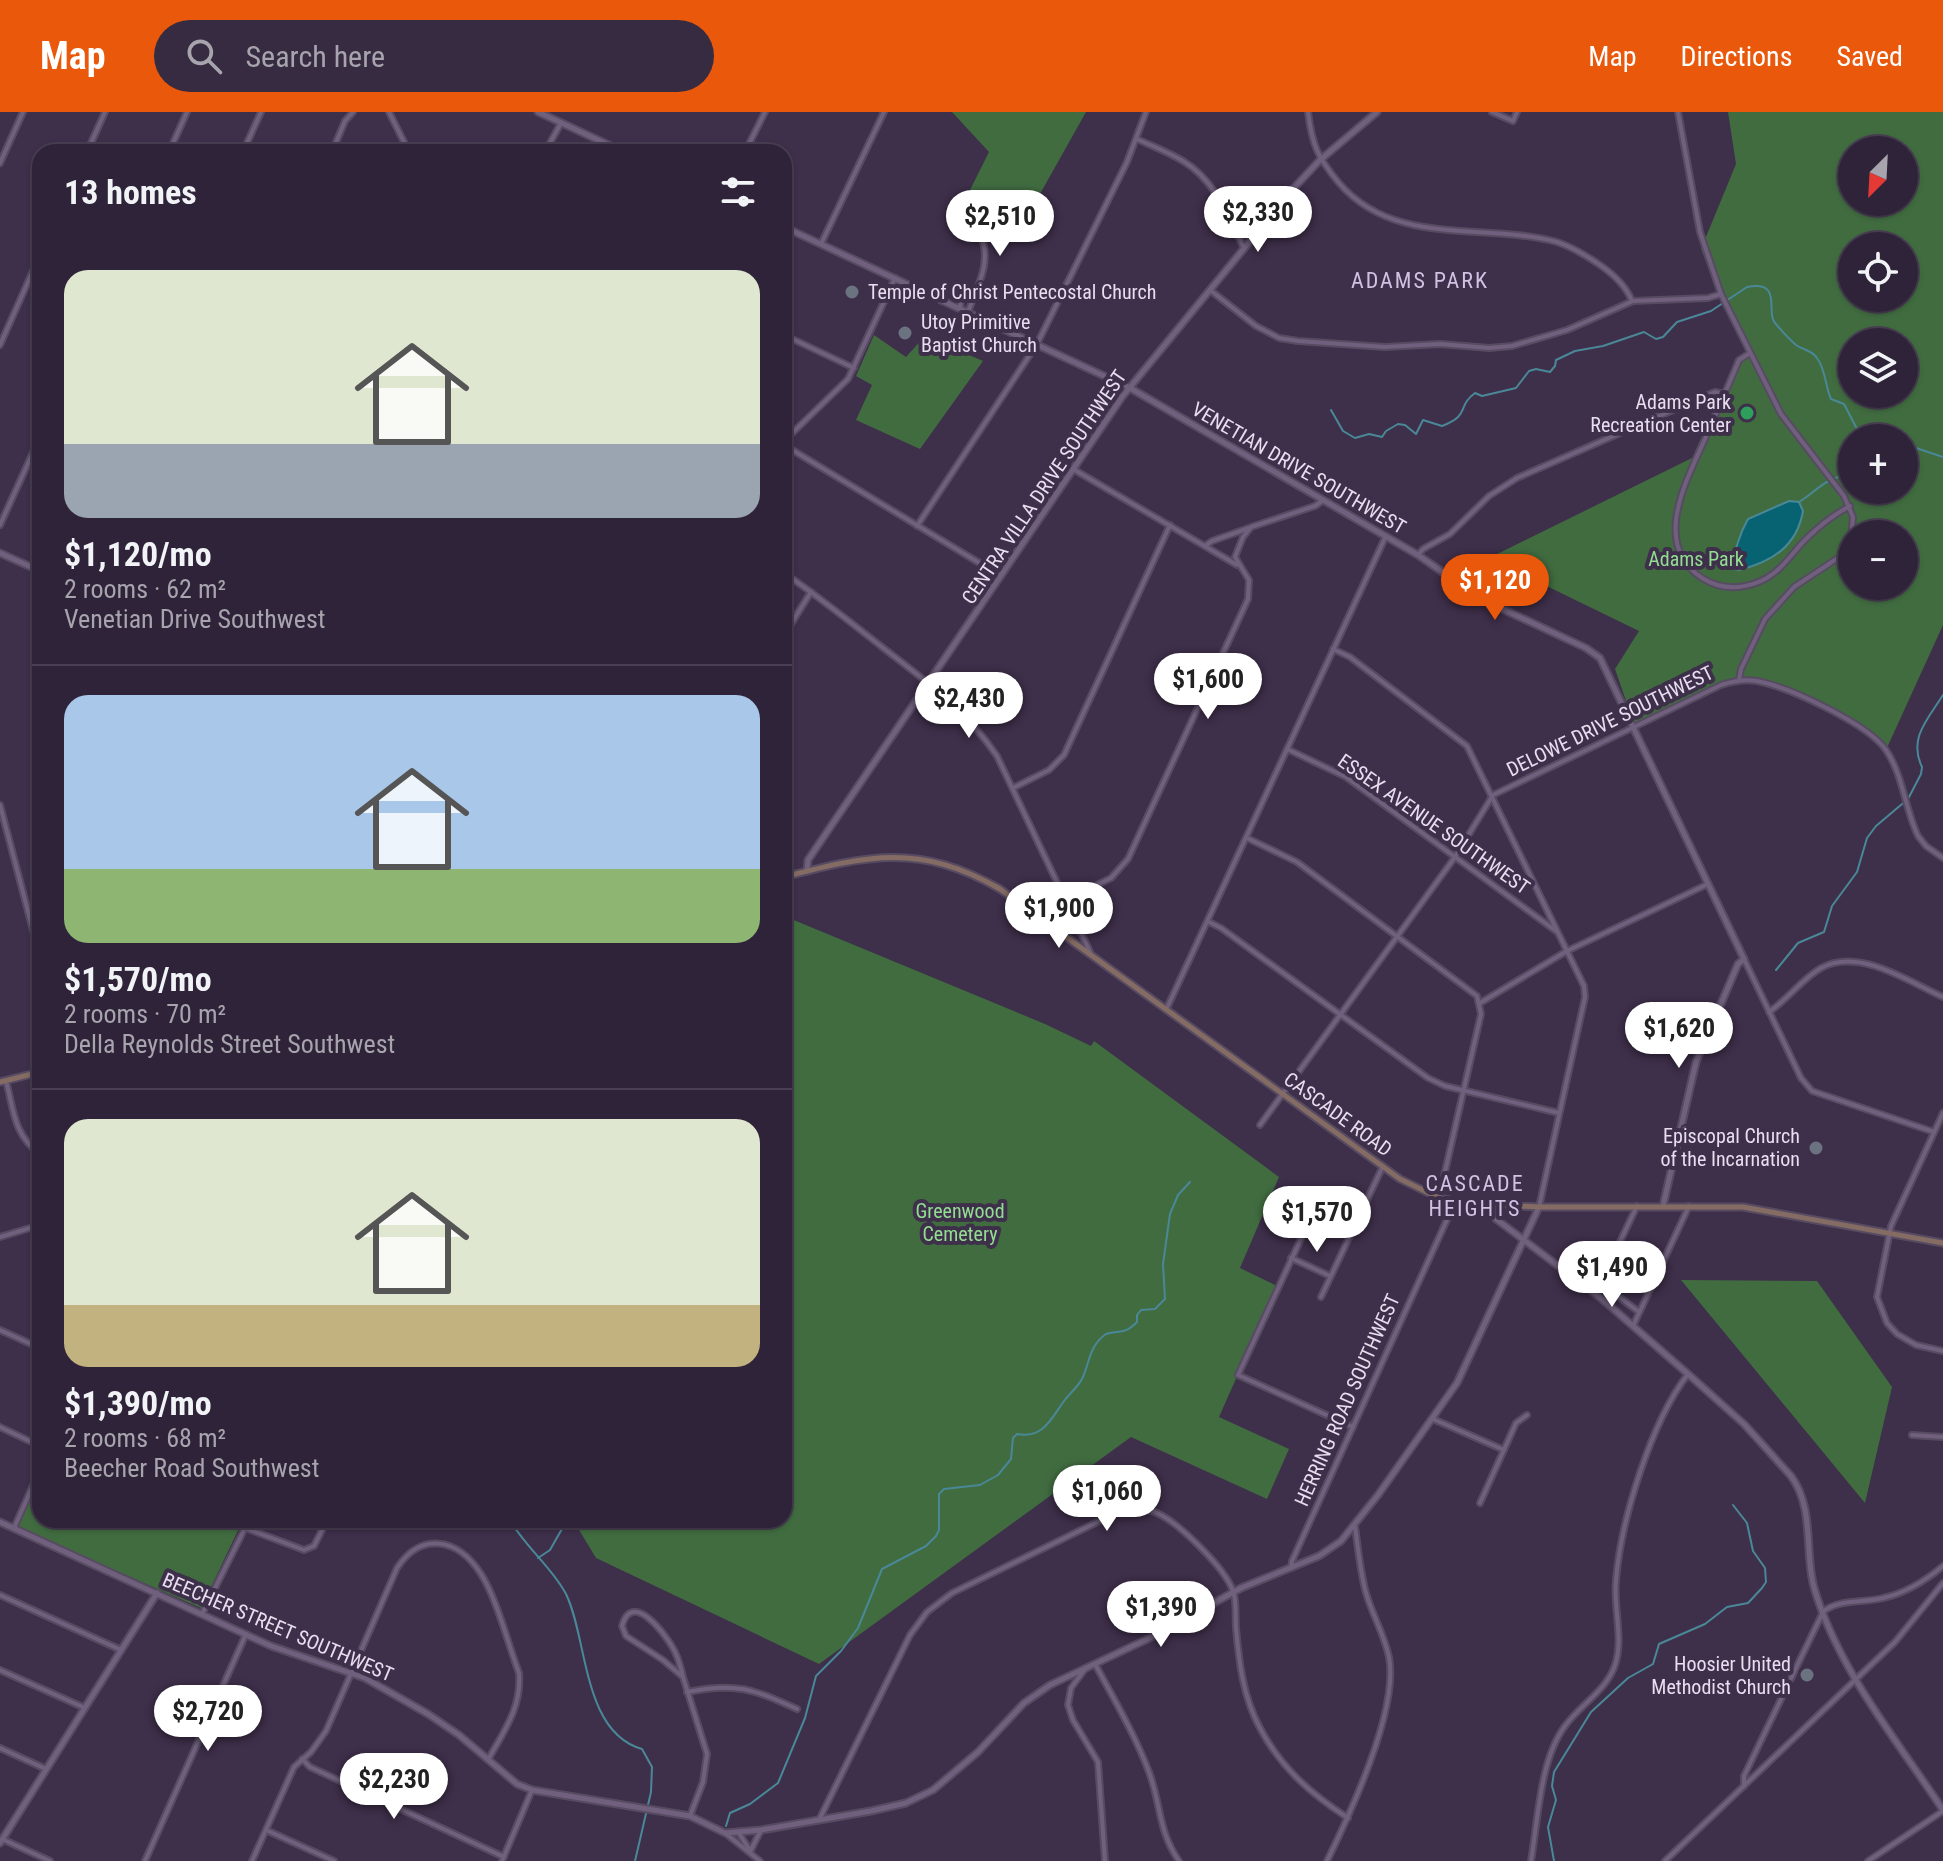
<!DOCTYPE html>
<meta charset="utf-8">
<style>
body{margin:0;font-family:"Roboto Condensed",sans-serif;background:#362b40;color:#f1f3f6;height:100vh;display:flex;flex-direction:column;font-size:30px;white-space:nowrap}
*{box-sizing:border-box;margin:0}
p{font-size:26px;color:#a7a4ae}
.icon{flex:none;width:44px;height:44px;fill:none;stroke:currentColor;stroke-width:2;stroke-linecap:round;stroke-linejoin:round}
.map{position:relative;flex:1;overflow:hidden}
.side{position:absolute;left:32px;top:32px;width:760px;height:1384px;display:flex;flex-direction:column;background:#2e2338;border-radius:24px;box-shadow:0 2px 6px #0004,0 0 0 2px #494053}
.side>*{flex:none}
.needle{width:52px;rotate:204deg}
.tools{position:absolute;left:1838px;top:24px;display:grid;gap:16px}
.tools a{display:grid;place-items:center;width:80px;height:80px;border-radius:50%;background:#2e2338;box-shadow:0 2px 6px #0004,0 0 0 2px #494053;font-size:40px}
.price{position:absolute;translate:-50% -68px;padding:0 18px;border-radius:28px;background:#fff;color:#222;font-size:26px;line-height:52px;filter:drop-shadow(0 2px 4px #0008)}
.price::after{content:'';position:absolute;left:50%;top:48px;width:24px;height:18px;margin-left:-12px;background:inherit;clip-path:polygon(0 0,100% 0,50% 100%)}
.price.on{background:#ea580c;color:#fff}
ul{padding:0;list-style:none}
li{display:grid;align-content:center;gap:16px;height:424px;padding:0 32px}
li+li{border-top:2px solid #494053}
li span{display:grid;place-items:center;height:248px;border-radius:24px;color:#555}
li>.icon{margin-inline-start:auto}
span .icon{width:144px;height:144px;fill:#fffc;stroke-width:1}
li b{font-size:34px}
h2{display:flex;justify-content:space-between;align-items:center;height:96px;padding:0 32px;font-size:34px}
header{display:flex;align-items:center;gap:48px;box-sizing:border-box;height:112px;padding:0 40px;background:#ea580c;color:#fff}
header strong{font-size:38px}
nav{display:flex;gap:44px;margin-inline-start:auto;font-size:28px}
.search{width:560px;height:72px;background:#362b40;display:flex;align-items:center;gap:20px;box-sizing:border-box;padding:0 28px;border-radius:44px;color:#a7a4ae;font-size:30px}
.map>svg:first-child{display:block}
.green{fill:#416c40;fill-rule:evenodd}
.water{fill:#076372;stroke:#4a8898;stroke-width:2}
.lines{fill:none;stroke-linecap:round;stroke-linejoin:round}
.stream{stroke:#4a8898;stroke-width:2}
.minor-casing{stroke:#574b62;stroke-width:8}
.tertiary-casing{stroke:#574b62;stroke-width:9}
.secondary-casing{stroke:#574b62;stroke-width:9}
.minor{stroke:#70607e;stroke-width:4}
.tertiary{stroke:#70607e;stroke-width:5}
.secondary{stroke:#846b63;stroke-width:5}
.worship-dot{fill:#6b7280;stroke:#3e2f4a;stroke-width:3}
.leisure-dot{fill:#2e9e5b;stroke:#3e2f4a;stroke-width:3}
.labels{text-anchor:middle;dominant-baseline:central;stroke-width:8;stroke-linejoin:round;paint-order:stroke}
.poi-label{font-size:20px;fill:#e7deef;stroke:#3e2f4a;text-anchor:end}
.street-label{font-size:20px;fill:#e7deef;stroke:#3e2f4a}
.park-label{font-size:20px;fill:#93dd91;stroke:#3e2f4a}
.neighbourhood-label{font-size:22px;letter-spacing:2px;fill:#d2c1e3;stroke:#3e2f4a}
</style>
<header>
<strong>Map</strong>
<div class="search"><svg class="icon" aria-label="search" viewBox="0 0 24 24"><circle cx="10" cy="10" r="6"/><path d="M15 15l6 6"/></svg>Search here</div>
<nav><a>Map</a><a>Directions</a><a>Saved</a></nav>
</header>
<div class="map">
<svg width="1943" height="1749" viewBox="0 0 1943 1749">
<rect width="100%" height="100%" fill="#3e2f4a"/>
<!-- green -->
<g class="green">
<polygon points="952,0 1086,0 1013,130 959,100 989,40"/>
<path d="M1728,0h215v513l-57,125 -13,-18 -56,-30 -59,-20 -21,-4 -103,46 -19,-55 24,-38 -150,-73 207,-102 42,-92 10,-12 -26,-51 -6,-30 -10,-10 -5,-12 35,-85zM1852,38h52v52h-52zM1852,134h52v52h-52zM1852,230h52v52h-52zM1852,326h52v52h-52zM1852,422h52v52h-52z"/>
<polygon points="874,223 906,245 925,224 983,249 920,337 856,308 872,273 856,264"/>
<polygon points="784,804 1045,912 1091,934 1094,929 1279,1065 1240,1156 1277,1174 1219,1305 1289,1337 1267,1387 1131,1325 819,1552 596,1446 573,1408 784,1408"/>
<polygon points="1681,1168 1817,1169 1892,1275 1865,1391"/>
<polygon points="40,1362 40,1408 243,1408 201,1496 16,1415"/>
</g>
<!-- water -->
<path class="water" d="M1789,389l10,1 4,9c-6,35 -31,51 -64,59l-5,-1c-1,-16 6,-36 14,-50z"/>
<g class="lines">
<!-- stream -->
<g class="stream">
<path d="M1331,298l12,21 12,7 14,-4 13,3 4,-6 12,-7 7,1 11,9 7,-14 19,6c29,-11 14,-19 33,-33l7,3 34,-8 13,-17 7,-2 14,3 5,-6 1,-6 19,-9 28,-5 41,-14 12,7 7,-2 14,-15 34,-11 36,-24c37,-7 18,26 28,36 6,7 14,16 21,22 7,5 16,5 21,13 9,12 8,28 14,41l13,5 13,25 10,9"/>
<polyline points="1904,332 1943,345"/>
<path d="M1799,390c15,-9 28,-25 46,-26"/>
<path d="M1776,858l22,-27 26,-11 8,-26 25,-34 10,-34 9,-12 32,-27 13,-25 1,-7c-14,-29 6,-48 21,-72"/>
<path d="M510,1408c15,27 42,47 56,74 22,45 16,138 76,155l10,18 -1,25 -16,69"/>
<polyline points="538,1446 550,1438 567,1408"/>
<path d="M726,1714l4,-13 20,-9 28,-21 27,-65 11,-42 25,-25 17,-23 24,-59 44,-23 10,-10 3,-6v-36l5,-5 36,-4 18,-10 13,-16 2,-21 4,-4c26,5 34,-15 47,-33 6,-8 15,-15 19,-24 7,-17 7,-32 23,-43 14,-4 18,1 31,-12v-7l4,-5 14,-1 10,-10 -2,-35 7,-50 8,-19 12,-13"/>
<polyline points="1554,1749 1548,1715 1556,1688 1552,1674 1554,1660 1591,1600 1628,1566 1653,1552 1659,1532 1705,1512 1727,1495 1748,1491 1762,1476 1766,1470 1765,1456 1753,1439 1747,1411 1733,1393"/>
</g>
<!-- minor casing -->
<g class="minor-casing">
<g id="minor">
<polyline points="389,0 409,40"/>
<path d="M1308,0c4,33 10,46 31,71 56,65 145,39 218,59 15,5 30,14 43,23 13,9 26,21 32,36"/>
<polyline points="1492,0 1513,9 1517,0"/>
<polyline points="1678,0 1700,120 1721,182 1781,302 1844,384 1853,405 1851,426 1841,444 1794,475 1765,507 1741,557 1739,568"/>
<path d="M1137,27c15,7 31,13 46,22 32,19 45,55 61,87"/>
<polyline points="87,40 105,0"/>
<polyline points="169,40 187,0"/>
<polyline points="243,40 261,0"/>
<polyline points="332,40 345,9 353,0"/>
<polyline points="545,40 561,11"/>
<polyline points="745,40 765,0"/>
<polyline points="0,51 23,0"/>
<path d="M961,111l19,12c13,25 -3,53 -12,77"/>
<polyline points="821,132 884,0"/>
<polyline points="1210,178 1256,214 1279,226 1298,229 1385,235 1440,232 1489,236 1512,234 1567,218 1633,189 1708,186 1721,182"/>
<polyline points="933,183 943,174 956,176 961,186 960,196"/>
<polyline points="784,223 854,256"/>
<polyline points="0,233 40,143"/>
<path d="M1750,241l-11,7c-11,27 -23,53 -34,79 -19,42 -54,106 -3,139 19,12 40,11 59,3 20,-9 30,-27 45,-42 13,-13 27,-24 44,-33"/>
<polyline points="784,329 848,267 895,166"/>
<polyline points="784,333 1001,464"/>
<polyline points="1073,357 1237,453"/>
<polyline points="0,413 40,325"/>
<polyline points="917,414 1037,232 1127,50 1146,0"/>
<polyline points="1205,434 1212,429 1249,416"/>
<polyline points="1418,443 1423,437 1450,422 1489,384 1517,366 1689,291 1715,280 1725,282"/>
<path d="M784,461c34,23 66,49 98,74 45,35 82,61 115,109l94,198"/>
<polyline points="40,508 36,523 40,550"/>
<polyline points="784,523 811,480"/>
<polyline points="1333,537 1350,545 1467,634 1584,874 1585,885 1539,1095"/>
<polyline points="1287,637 1346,665 1556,819"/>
<polyline points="1013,676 1049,658 1064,643 1170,413"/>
<polyline points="0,693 40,845"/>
<polyline points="1247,726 1297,750 1477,884 1481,902 1439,1086"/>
<polyline points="1036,803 1111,766 1128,747 1248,487 1249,468 1235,445 1243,425 1251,415 1315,394 1322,389"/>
<polyline points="1209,810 1221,816 1428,966 1445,974 1559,1001"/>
<polyline points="1744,847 1801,966 1812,979 1934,1020"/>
<polyline points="1480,891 1567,839 1708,772"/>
<polyline points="1166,898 1385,426"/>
<path d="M1769,900c19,-13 33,-33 52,-44 38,-21 88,14 122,29"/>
<path d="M6,969c8,29 7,53 34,73"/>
<polyline points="1943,1001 1891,1114 1877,1185 1887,1211 1897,1222 1916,1233 1943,1239"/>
<path d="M1260,1013l195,-268 38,-62 228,-110c12,-4 23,-6 36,-4 32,6 111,43 129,69 17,25 19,59 32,86l8,10 17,12"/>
<polyline points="1311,1105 1238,1263 1353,1315"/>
<polyline points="0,1125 40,1113"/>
<polyline points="1291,1146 1330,1164"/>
<polyline points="1602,1172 1639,1200"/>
<polyline points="1595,1182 1637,1094"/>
<polyline points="1321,1185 1383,1054"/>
<polyline points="1633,1214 1689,1094"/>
<polyline points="0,1218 40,1236"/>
<polyline points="1433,1307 1504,1338"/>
<polyline points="0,1315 40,1334"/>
<polyline points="1912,1323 1943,1325"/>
<polyline points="1480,1391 1516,1311 1527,1303"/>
<polyline points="14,1416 40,1358"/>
<polyline points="245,1416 304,1438 314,1434 327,1408"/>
<polyline points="1291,1456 1292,1449 1455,1090"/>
<polyline points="0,1483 121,1538"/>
<polyline points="202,1502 249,1408"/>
<path d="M1095,1552c19,35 40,71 54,108 12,32 9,59 30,89"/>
<polyline points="1085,1557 1071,1576 1068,1593 1073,1608 1098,1650 1105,1749"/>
<polyline points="0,1558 85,1596"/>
<path d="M683,1565c-2,-9 -4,-17 -8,-25 -7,-15 -43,-64 -53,-26l4,10 37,24 20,17 24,77 -4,28 -13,34"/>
<path d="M687,1580c49,-10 66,-3 110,17"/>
<polyline points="0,1636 46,1657"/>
<polyline points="302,1647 310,1655 504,1745"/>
<path d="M1744,1674v-10l79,-164c14,-13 41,-9 60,-14 23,-5 42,-17 60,-32"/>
<path d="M819,1708l91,-185 17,-23 25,-19 170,-83c12,-2 24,-2 35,3 22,10 68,55 76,78 4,10 2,26 3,37 3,34 7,69 24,100 21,40 51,66 88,90"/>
<polyline points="266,1718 334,1749"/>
<polyline points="725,1721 760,1749"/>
<polyline points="739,1721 749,1737"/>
<polyline points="2,1727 50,1749"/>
<polyline points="750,1740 761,1718"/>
<polyline points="145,1749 246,1522"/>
<path d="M252,1749l42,-94 17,-15 15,-21 71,-163c24,-37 61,-30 84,6 16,25 27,70 38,99 3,34 -15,58 -31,87"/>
<polyline points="502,1749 532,1678"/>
<path d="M1327,1749c24,-49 72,-152 62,-204 -5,-23 -17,-43 -23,-64 -6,-22 -8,-45 -11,-67"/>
<path d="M1531,1749c7,-41 9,-102 34,-135 15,-21 42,-36 50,-61 9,-26 -2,-58 1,-85 5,-60 35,-158 72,-206"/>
<polyline points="1665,1749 1895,1530 1943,1471"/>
<polyline points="1868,1749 1943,1699"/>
</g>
</g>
<!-- tertiary casing -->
<g class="tertiary-casing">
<g id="tertiary">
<polyline points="538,0 624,40"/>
<polyline points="784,115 1130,276 1418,443 1481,487 1586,536 1600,546 1744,847 1738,852 1696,950 1663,1094"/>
<polyline points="0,441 40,459"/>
<polyline points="807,759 808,748 1122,285 1292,78 1320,48 1377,0"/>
<path d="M1493,1095l3,12 106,80 86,75 56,50 47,52c25,34 12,80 25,118 25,79 82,148 127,216"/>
<polyline points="0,1410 271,1534 365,1566 428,1602 459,1623 517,1672 532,1678 690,1704 725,1721 761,1718 871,1699 906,1691 933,1678 978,1640 1024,1591 1050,1573 1156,1523 1241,1476 1319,1444 1341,1429 1378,1383 1457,1271 1539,1095"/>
<polyline points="0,1731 157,1481"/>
</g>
</g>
<!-- secondary casing -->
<g class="secondary-casing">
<g id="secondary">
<path d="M784,765c84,-22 136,-34 216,12l400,290 39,19 30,6 70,3h204l200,36"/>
<polyline points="0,970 40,960"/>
</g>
</g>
<!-- minor -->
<use href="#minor" class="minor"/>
<!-- tertiary -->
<use href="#tertiary" class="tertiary"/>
<!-- secondary -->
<use href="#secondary" class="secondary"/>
</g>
<!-- markers -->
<g class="worship-dot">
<circle cx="852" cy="180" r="8"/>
<circle cx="905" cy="221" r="8"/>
<circle cx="1816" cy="1036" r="8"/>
<circle cx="1807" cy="1563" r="8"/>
</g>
<circle class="leisure-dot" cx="1747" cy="301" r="8"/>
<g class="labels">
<!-- poi labels -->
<g class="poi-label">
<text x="868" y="180" text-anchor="start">Temple of Christ Pentecostal Church</text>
<text x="921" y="210" text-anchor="start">Utoy Primitive<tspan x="921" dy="23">Baptist Church</tspan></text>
<text x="1731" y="290">Adams Park<tspan x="1731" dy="23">Recreation Center</tspan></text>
<text x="1800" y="1024">Episcopal Church<tspan x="1800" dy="23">of the Incarnation</tspan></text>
<text x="1791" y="1552">Hoosier United<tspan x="1791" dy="23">Methodist Church</tspan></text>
</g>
<!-- street labels -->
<g class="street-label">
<text transform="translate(1299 356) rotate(30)">VENETIAN DRIVE SOUTHWEST</text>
<text transform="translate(1044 375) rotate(-56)">CENTRA VILLA DRIVE SOUTHWEST</text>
<text transform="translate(1610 609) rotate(-26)">DELOWE DRIVE SOUTHWEST</text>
<text transform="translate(1434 712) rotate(35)">ESSEX AVENUE SOUTHWEST</text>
<text transform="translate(1338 1002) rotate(36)">CASCADE ROAD</text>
<text transform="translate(1347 1288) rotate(-66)">HERRING ROAD SOUTHWEST</text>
<text transform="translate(278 1515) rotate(23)">BEECHER STREET SOUTHWEST</text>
</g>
<!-- park labels -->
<g class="park-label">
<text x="1696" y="447">Adams Park</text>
<text x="960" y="1099">Greenwood<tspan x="960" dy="23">Cemetery</tspan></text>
</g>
<!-- neighbourhood labels -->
<g class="neighbourhood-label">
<text x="1420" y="168">ADAMS PARK</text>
<text x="1475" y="1071">CASCADE<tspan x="1475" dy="25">HEIGHTS</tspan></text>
</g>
</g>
</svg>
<div class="tools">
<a><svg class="needle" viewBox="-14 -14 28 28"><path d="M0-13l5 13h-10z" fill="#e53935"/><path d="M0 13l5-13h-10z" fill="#a7a4ae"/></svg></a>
<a><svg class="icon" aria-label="locate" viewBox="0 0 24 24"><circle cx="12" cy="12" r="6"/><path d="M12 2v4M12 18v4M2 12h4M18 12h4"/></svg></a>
<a><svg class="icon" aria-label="layers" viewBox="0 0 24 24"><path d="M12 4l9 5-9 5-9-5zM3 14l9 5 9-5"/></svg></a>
<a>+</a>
<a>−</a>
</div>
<b class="price" style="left:1258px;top:142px">$2,330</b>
<b class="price" style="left:1000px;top:146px">$2,510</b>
<b class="price on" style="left:1495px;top:510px">$1,120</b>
<b class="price" style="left:1208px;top:609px">$1,600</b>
<b class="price" style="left:969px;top:628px">$2,430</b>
<b class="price" style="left:1059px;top:838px">$1,900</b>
<b class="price" style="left:1679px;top:958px">$1,620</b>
<b class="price" style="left:1317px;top:1142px">$1,570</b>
<b class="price" style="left:1612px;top:1197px">$1,490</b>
<b class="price" style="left:1107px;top:1421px">$1,060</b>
<b class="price" style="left:1161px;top:1537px">$1,390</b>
<b class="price" style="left:208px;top:1641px">$2,720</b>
<b class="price" style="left:394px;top:1709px">$2,230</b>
<section class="side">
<h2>13 homes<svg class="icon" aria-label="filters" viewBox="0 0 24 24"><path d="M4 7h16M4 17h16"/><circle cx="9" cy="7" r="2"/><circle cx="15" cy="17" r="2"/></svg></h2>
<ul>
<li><span style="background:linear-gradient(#dfe7d0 70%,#9aa5b1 0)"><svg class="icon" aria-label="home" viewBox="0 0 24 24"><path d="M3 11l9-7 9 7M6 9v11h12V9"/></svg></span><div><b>$1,120/mo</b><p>2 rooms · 62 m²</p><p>Venetian Drive Southwest</p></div></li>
<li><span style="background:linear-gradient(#a9c7e8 70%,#8fb573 0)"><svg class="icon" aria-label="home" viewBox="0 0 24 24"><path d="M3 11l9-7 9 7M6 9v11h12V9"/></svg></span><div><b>$1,570/mo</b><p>2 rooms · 70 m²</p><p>Della Reynolds Street Southwest</p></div></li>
<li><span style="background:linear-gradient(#dfe7d0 75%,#c2b280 0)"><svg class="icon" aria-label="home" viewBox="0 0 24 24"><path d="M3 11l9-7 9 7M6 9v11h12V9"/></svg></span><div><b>$1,390/mo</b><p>2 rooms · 68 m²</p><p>Beecher Road Southwest</p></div></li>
</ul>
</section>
</div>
